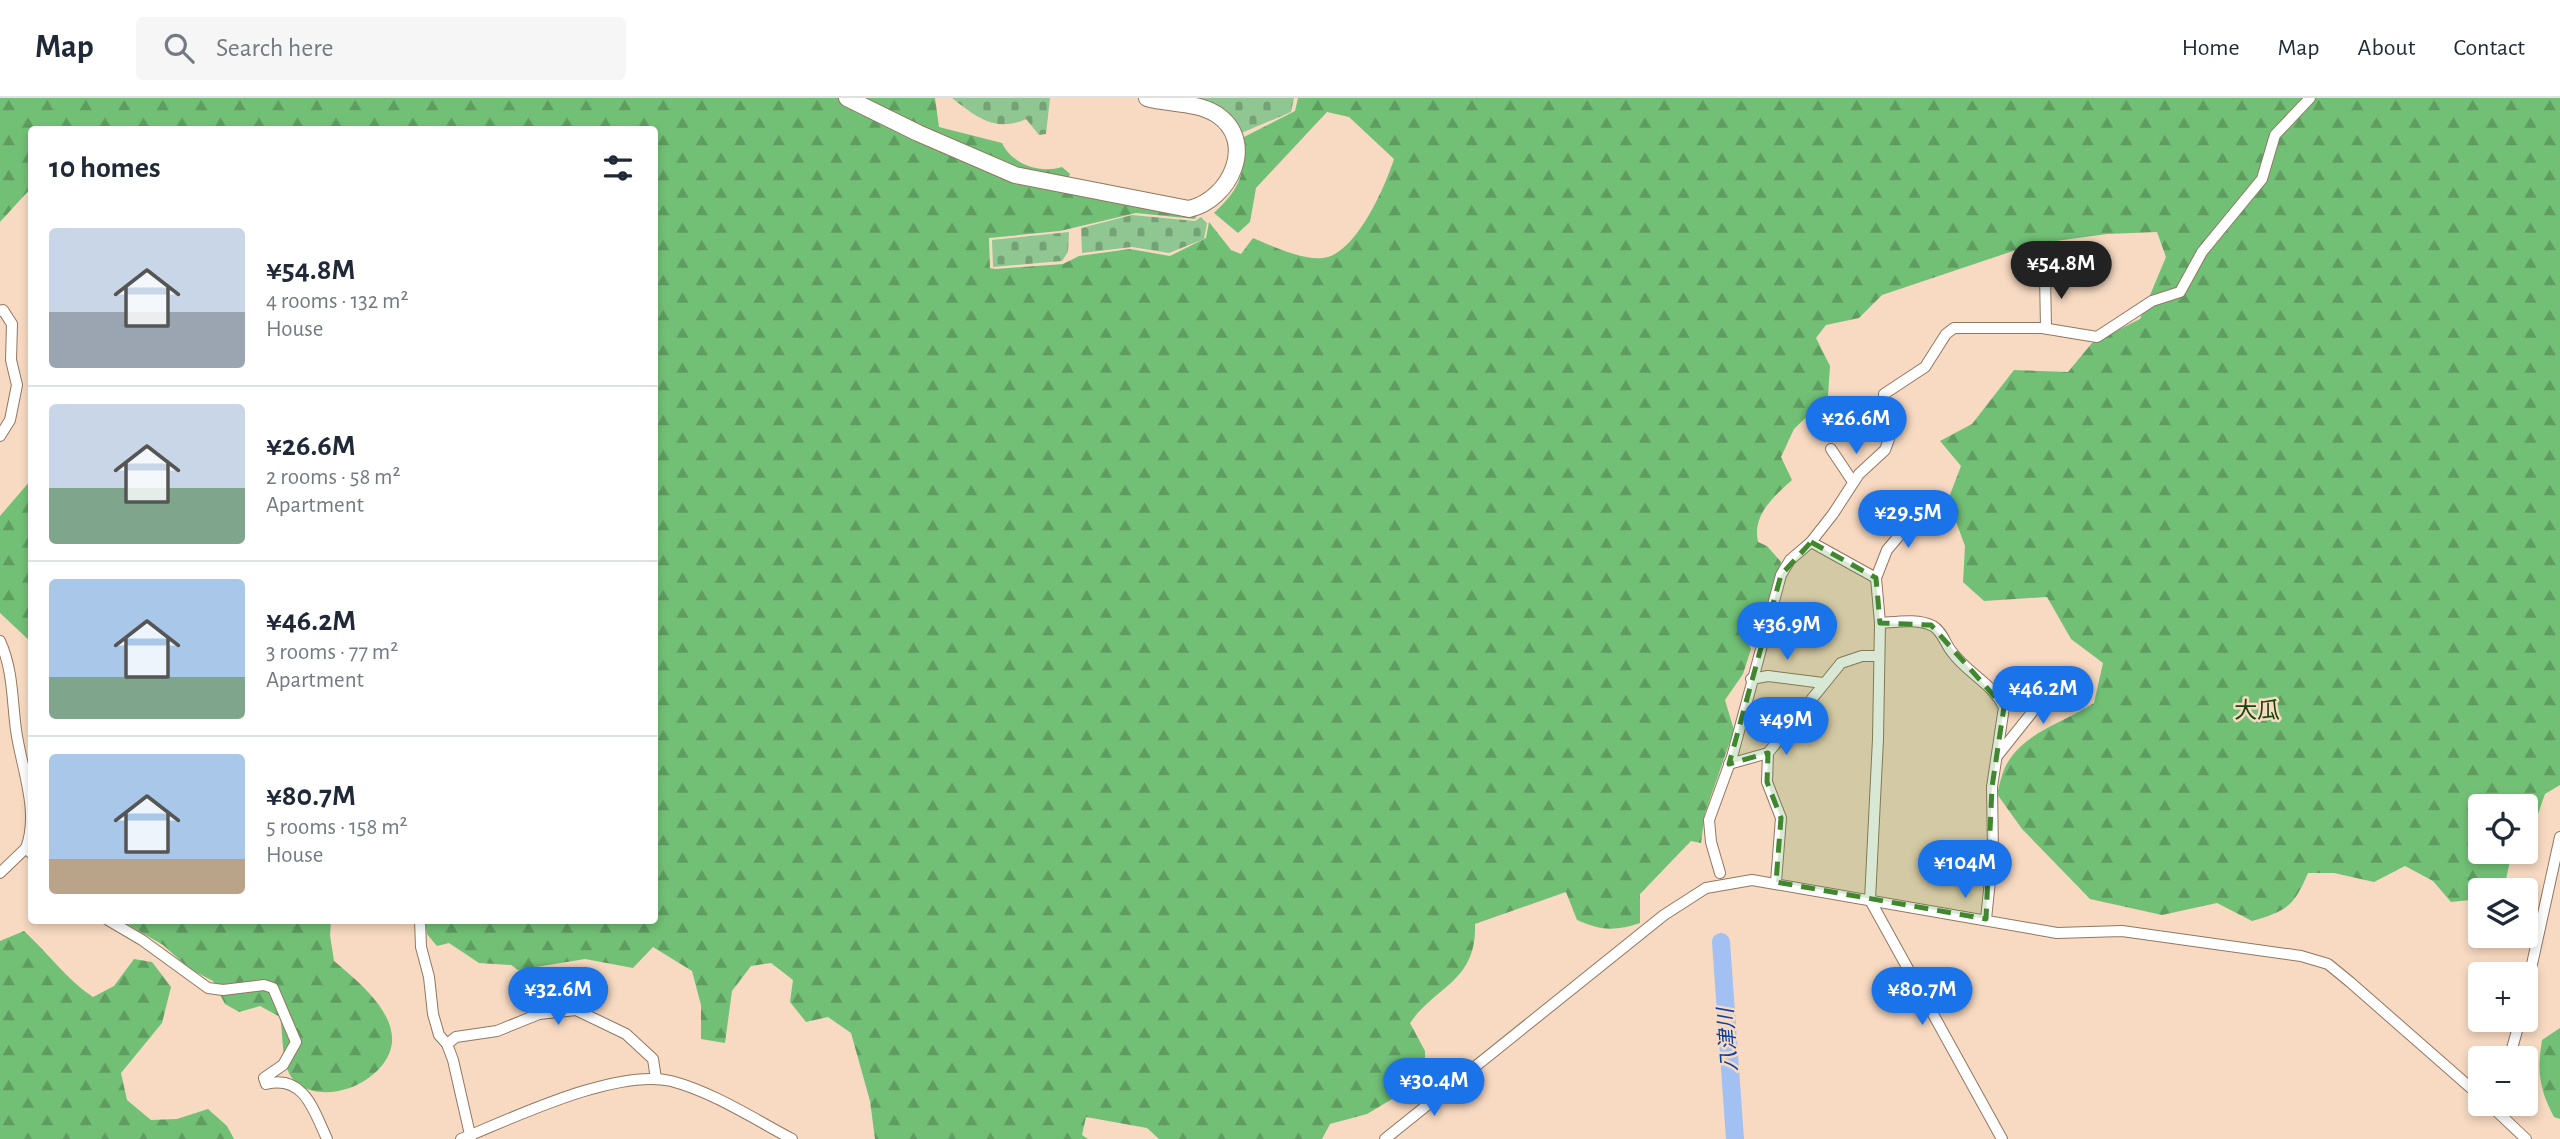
<!DOCTYPE html>
<meta charset="utf-8">
<style>
body{margin:0;font-family:"Alegreya Sans","Noto Sans JP",sans-serif;background:#f6f6f7;color:#1f2937;height:100vh;display:flex;flex-direction:column;font-size:26px;white-space:nowrap}
*{box-sizing:border-box;margin:0}
p{font-size:23px;color:#747a83}
.icon{flex:none;width:38px;height:38px;fill:none;stroke:currentColor;stroke-width:2;stroke-linecap:round;stroke-linejoin:round}
.map{position:relative;flex:1;overflow:hidden}
.drawer{position:absolute;left:28px;top:28px;width:630px;height:798px;display:flex;flex-direction:column;background:#fff;border-radius:7px;box-shadow:0 4px 10px #0003}
.drawer>*{flex:none}
.buttons{position:absolute;left:2468px;top:696px;display:grid;gap:14px}
.buttons a{display:grid;place-items:center;width:70px;height:70px;border-radius:7px;background:#fff;box-shadow:0 4px 10px #0003;font-size:35px}
.price{position:absolute;translate:-50% -60px;padding:0 16px;border-radius:24px;background:#1a73e8;color:#fff;font-size:23px;line-height:46px;filter:drop-shadow(0 2px 4px #0008)}
.price::after{content:'';position:absolute;left:50%;top:42px;width:21px;height:16px;margin-left:-10px;background:inherit;clip-path:polygon(0 0,100% 0,50% 100%)}
.price.active{background:#222;color:#fff}
ul{padding:0;list-style:none}
li{display:flex;align-items:center;gap:21px;height:175px;padding:0 21px}
li+li{border-top:2px solid #e0e1e3}
li span{display:grid;place-items:center;flex:none;width:196px;height:140px;border-radius:7px;color:#555}
li>.icon{margin-inline-start:auto}
span .icon{width:84px;height:84px;fill:#fffc;stroke-width:1}
li b{font-size:30px}
h2{display:flex;justify-content:space-between;align-items:center;height:84px;padding:0 21px;font-size:30px}
header{display:flex;align-items:center;gap:42px;box-sizing:border-box;height:98px;padding:0 35px;background:#fff;border-bottom:2px solid #e0e1e3}
header strong{font-size:33px}
nav{display:flex;gap:38px;margin-inline-start:auto;font-size:24px}
.search{width:490px;height:63px;background:#f6f6f7;display:flex;align-items:center;gap:18px;box-sizing:border-box;padding:0 24px;border-radius:7px;color:#747a83;font-size:26px}
.map>svg:first-child{display:block}
.forest{fill:url(#forest-firs)}
.cemetery{fill:url(#cemetery-stones)}
.lines{fill:none;stroke-linecap:round;stroke-linejoin:round}
.river{stroke:#a3c0f2;stroke-width:18}
.street-casing{stroke:#917761;stroke-width:12}
.secondary-casing{stroke:#917761;stroke-width:18}
.street{stroke:#fff;stroke-width:10}
.secondary{stroke:#fff;stroke-width:16}
.marked{fill:#40872d;fill-opacity:0.2;stroke:#40872d;stroke-width:5;stroke-dasharray:14 9;stroke-linejoin:round}
.labels{text-anchor:middle;dominant-baseline:central;stroke-width:5;stroke-linejoin:round;paint-order:stroke}
.water-label{font-size:21px;font-style:italic;fill:#0e429e;stroke:#f8dac2}
.quarter-label{font-size:23px;fill:#174509;stroke:#f8dac2}
</style>
<header>
<strong>Map</strong>
<div class="search"><svg class="icon" aria-label="search" viewBox="0 0 24 24"><circle cx="10" cy="10" r="6"/><path d="M15 15l6 6"/></svg>Search here</div>
<nav><a>Home</a><a>Map</a><a>About</a><a>Contact</a></nav>
</header>
<div class="map">
<svg width="2560" height="1041" viewBox="0 0 2560 1041">
<defs>
<pattern id="forest-firs" width="22" height="20" patternUnits="userSpaceOnUse" patternTransform="scale(1.75)"><rect width="22" height="20" fill="#72c076"/><path d="M5 1l3.5 6h-7zM16 11l3.5 6h-7z" fill="#5e9c60"/></pattern>
<pattern id="cemetery-stones" width="16" height="16" patternUnits="userSpaceOnUse" patternTransform="scale(1.75)"><rect width="16" height="16" fill="#8fc691"/><path d="M2 7V4a2 2 0 0 1 4 0v3zM10 15v-3a2 2 0 0 1 4 0v3z" fill="#75a176"/></pattern>
</defs>
<rect width="100%" height="100%" fill="#f8dac2"/>
<!-- forest -->
<g class="forest">
<path d="M0,0h935l4,29 63,16c10,21 37,31 60,24l8,7 -7,19 134,22 -2,4 -59,-6 -76,18 -71,7 1,30 5,1 68,-5 16,-8 51,-7 40,7 36,-18 3,-16 22,28 10,4 12,-16c19,8 54,25 75,19 30,-9 57,-70 66,-98l-45,-42 -22,-5 -71,76 -6,34 -12,11 -24,-20c26,-25 32,-38 28,-75l53,-27 3,-13h1262v687l-15,9 -13,37 -7,4v-28h-45v45h32l-6,27 -14,12h-12v8l-29,3 -18,-21 -28,-15 -31,16 -40,-9h-26c-14,33 -21,38 -56,48l-35,-18 -55,12 -72,-16 -68,-70 -25,-35c3,-10 5,-23 11,-32 19,-31 57,-40 86,-59l9,-40 -32,-24 -24,-42 -63,4 -21,-19 2,-36 -17,-46 13,-34 -21,-25 32,-17 42,-54 54,2 24,-29 48,-24 26,-62 -9,-25 -50,2 -73,10 -152,51 -23,23 -33,7 -10,13 14,28 -2,30 -34,33 -13,28 11,23c-18,16 -40,35 -34,62l9,4 14,16 -20,68 -16,6 6,13 -8,25 -18,26 9,30 -29,83 -4,30 -10,-2 -51,53v29c-24,8 -39,8 -63,-3l-11,-28 -91,32c2,57 -38,61 -65,99l15,28v11l-15,10 -1,17 -42,25 -37,10 -8,15h-163l-12,-11 -61,-11 -4,18 6,4h-213l-5,-38 -19,-68 -23,-16 -22,5 -16,-20 3,-22 -22,-17 -20,3 -19,25 -7,52 -24,-4v-34l-9,-34 -39,-24 -20,21 -48,-9 -67,11 -7,-5 -32,-2 -30,-20 -12,3 -10,-12 -2,-13 229,-1v-790h-622l-1,58 -31,34z"/>
<polygon points="31,382 31,544 0,515 0,418"/>
<path d="M122,823h209l-1,14 4,26c21,18 61,49 58,82 -5,38 -65,64 -95,40 -17,-13 -13,-46 -17,-66l-20,-11 -21,6 -14,-8 -12,-23 -23,-12 -27,-24z"/>
<path d="M24,833c24,22 42,48 69,66l21,-11 20,-27 18,3 19,25 -9,36 -41,50 6,27 24,20 26,-1 31,-10 19,17 7,13h-234v-198z"/>
<path d="M2560,930v91l-6,-2c-15,-28 -17,-46 -12,-77z"/>
</g>
<!-- cemetery -->
<g class="cemetery">
<path d="M952,0h98l-4,36 -7,1 -13,-16c-30,14 -50,-2 -74,-21z"/>
<polygon points="1180,0 1294,0 1291,14 1239,36"/>
<polygon points="1132,117 1195,123 1201,119 1207,125 1204,141 1169,155 1132,149 1082,155 1081,130"/>
<polygon points="1069,134 1068,154 1062,163 993,169 992,142"/>
</g>
<g class="lines">
<!-- river -->
<polyline class="river" points="1721,844 1735,1041"/>
<!-- street casing -->
<g class="street-casing">
<g id="street">
<polyline points="2045,177 2046,230"/>
<polyline points="0,213 3,212 12,226 11,262 17,287 10,322 0,338"/>
<polyline points="1831,351 1853,384"/>
<polyline points="1811,444 1876,480 1880,525 1878,641 1870,802 2002,1041"/>
<polyline points="1876,480 1887,452 1921,412"/>
<path d="M1880,525c16,-1 38,-5 53,3 10,6 12,18 19,26 15,21 40,31 52,55l-12,80 1,65 -7,67"/>
<path d="M0,543c13,28 12,59 16,89 5,37 24,81 10,118l6,6"/>
<polyline points="1751,581 1768,578 1823,585"/>
<polyline points="1998,657 2041,603 2032,594"/>
<polyline points="1729,666 1768,655"/>
<polyline points="0,775 26,750"/>
<polyline points="1720,775 1711,744 1709,722 1732,659 1781,477 1790,462 1811,444 1833,416 1859,376 1885,352 1889,341 1884,296 1925,269 1946,236 1954,230 2042,230 2097,239 2152,203 2180,194 2202,154 2262,81 2275,37 2310,0"/>
<polyline points="1776,784 1781,720 1767,684 1768,655 1841,565 1862,558 1877,558"/>
<path d="M108,822l34,20 66,48 15,2 41,-5 9,3 23,54 -13,23 -19,13 2,6c38,-10 48,27 61,55"/>
<polyline points="420,822 421,849 429,879 433,916 439,937 447,946 453,962 471,1041"/>
<polyline points="2525,898 2560,739"/>
<polyline points="447,946 456,939 497,933 539,916 576,912 626,936 653,961 656,981"/>
<polyline points="2509,961 2520,922"/>
<polyline points="2489,1006 2526,1041"/>
<path d="M461,1041c52,-21 155,-71 210,-58 42,11 83,38 121,58"/>
<polyline points="1385,1041 1664,817 1706,790 1752,782 2057,835 2122,833 2301,858 2328,866 2350,884 2480,998"/>
</g>
</g>
<!-- secondary casing -->
<g class="secondary-casing">
<path id="secondary" d="M847,0l71,35 97,42 174,34c41,-9 69,-68 27,-95 -19,-12 -48,-10 -69,-16"/>
</g>
<!-- street -->
<use href="#street" class="street"/>
<!-- secondary -->
<use href="#secondary" class="secondary"/>
</g>
<!-- marked area -->
<path class="marked" d="M1811,444l65,36 4,45 51,2 73,82 -12,80 -6,132 -210,-37 5,-64 -14,-36 1,-29 -39,11 52,-189z"/>
<g class="labels">
<!-- water labels -->
<g class="water-label">
<text transform="translate(1728 942) rotate(-94)">八津川</text>
</g>
<!-- quarter labels -->
<g class="quarter-label">
<text x="2257" y="613">大瓜</text>
</g>
</g>
</svg>
<div class="buttons">
<a><svg class="icon" aria-label="locate" viewBox="0 0 24 24"><circle cx="12" cy="12" r="6"/><path d="M12 2v4M12 18v4M2 12h4M18 12h4"/></svg></a>
<a><svg class="icon" aria-label="layers" viewBox="0 0 24 24"><path d="M12 4l9 5-9 5-9-5zM3 14l9 5 9-5"/></svg></a>
<a>+</a>
<a>−</a>
</div>
<b class="price active" style="left:2061px;top:203px">¥54.8M</b>
<b class="price" style="left:1856px;top:358px">¥26.6M</b>
<b class="price" style="left:1908px;top:452px">¥29.5M</b>
<b class="price" style="left:1787px;top:564px">¥36.9M</b>
<b class="price" style="left:2043px;top:628px">¥46.2M</b>
<b class="price" style="left:1786px;top:659px">¥49M</b>
<b class="price" style="left:1965px;top:802px">¥104M</b>
<b class="price" style="left:558px;top:929px">¥32.6M</b>
<b class="price" style="left:1922px;top:929px">¥80.7M</b>
<b class="price" style="left:1434px;top:1020px">¥30.4M</b>
<section class="drawer">
<h2>10 homes<svg class="icon" aria-label="filters" viewBox="0 0 24 24"><path d="M4 7h16M4 17h16"/><circle cx="9" cy="7" r="2"/><circle cx="15" cy="17" r="2"/></svg></h2>
<ul>
<li><span style="background:linear-gradient(#c9d6e8 60%,#9aa5b1 0)"><svg class="icon" aria-label="home" viewBox="0 0 24 24"><path d="M3 11l9-7 9 7M6 9v11h12V9"/></svg></span><div><b>¥54.8M</b><p>4 rooms · 132 m²</p><p>House</p></div></li>
<li><span style="background:linear-gradient(#c9d6e8 60%,#7fa58c 0)"><svg class="icon" aria-label="home" viewBox="0 0 24 24"><path d="M3 11l9-7 9 7M6 9v11h12V9"/></svg></span><div><b>¥26.6M</b><p>2 rooms · 58 m²</p><p>Apartment</p></div></li>
<li><span style="background:linear-gradient(#a9c7e8 70%,#7fa58c 0)"><svg class="icon" aria-label="home" viewBox="0 0 24 24"><path d="M3 11l9-7 9 7M6 9v11h12V9"/></svg></span><div><b>¥46.2M</b><p>3 rooms · 77 m²</p><p>Apartment</p></div></li>
<li><span style="background:linear-gradient(#a9c7e8 75%,#b9a48a 0)"><svg class="icon" aria-label="home" viewBox="0 0 24 24"><path d="M3 11l9-7 9 7M6 9v11h12V9"/></svg></span><div><b>¥80.7M</b><p>5 rooms · 158 m²</p><p>House</p></div></li>
</ul>
</section>
</div>
